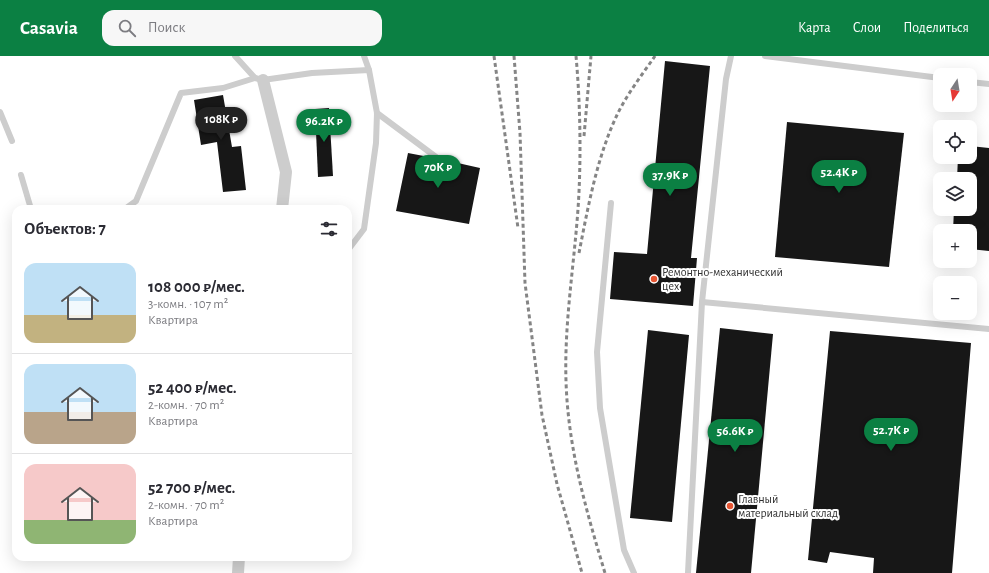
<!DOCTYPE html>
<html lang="ru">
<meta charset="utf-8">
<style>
body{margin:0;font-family:"Alegreya Sans",sans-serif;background:#f7f7f7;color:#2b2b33;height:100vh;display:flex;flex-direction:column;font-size:15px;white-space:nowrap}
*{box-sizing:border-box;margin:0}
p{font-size:13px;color:#7c7c81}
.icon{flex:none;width:22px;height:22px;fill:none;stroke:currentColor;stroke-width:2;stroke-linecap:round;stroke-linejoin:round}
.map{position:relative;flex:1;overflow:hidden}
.sheet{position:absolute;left:12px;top:149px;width:340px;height:356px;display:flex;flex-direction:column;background:#fff;border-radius:12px;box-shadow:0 4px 16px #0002}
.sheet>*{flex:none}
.needle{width:26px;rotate:192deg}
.tools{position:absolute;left:933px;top:12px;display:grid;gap:8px}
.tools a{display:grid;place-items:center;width:44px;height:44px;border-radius:8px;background:#fff;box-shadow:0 4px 16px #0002;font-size:20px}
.price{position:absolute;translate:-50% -34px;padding:0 9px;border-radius:14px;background:#0b8043;color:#fff;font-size:13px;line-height:26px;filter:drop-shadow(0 1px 2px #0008)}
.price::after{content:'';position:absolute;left:50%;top:24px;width:12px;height:9px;margin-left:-6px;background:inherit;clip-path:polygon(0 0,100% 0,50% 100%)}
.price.on{background:#222;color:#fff}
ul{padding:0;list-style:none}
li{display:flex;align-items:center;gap:12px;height:100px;padding:0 12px}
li+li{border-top:1px solid #e1e1e2}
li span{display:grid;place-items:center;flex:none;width:112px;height:80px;border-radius:12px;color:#555}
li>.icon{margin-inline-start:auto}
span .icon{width:48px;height:48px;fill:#fffc;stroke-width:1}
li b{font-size:17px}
h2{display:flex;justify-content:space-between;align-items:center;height:48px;padding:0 12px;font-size:17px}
header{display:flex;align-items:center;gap:24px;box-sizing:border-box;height:56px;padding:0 20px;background:#0b8043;color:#fff}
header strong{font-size:19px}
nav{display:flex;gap:22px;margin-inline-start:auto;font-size:14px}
.search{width:280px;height:36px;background:#f7f7f7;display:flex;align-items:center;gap:10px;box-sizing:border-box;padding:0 14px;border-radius:12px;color:#7c7c81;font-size:15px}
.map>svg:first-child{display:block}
.building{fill:#171717}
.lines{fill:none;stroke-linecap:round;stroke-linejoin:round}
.lane{stroke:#cdcdcd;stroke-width:6}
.street{stroke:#cdcdcd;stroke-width:12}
.rail{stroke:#858585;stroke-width:3;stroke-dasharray:4 3;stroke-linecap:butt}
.poi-dot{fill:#e75532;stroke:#fff;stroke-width:1.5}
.labels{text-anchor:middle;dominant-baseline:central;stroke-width:4;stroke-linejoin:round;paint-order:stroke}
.poi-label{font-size:12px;fill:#303030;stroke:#fff;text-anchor:start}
</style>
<header>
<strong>Casavia</strong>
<div class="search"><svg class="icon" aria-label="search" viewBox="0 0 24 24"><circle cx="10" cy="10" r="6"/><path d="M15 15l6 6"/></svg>Поиск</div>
<nav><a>Карта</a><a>Слои</a><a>Поделиться</a></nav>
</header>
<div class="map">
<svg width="989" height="517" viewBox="0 0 989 517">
<rect width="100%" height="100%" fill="#fff"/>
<!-- building -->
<g class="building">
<polygon points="665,5 710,10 691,202 697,202 693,250 610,243 614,196 647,198"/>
<polygon points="223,39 232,91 241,90 246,134 223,136 217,86 201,89 194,44"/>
<polygon points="329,52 333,120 318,121 315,53"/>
<polygon points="787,66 904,77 889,211 775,201"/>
<polygon points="970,90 989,92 989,195 970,193 970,175 953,175 954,153 970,153 970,123 957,123 958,101 970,101"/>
<polygon points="408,97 429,101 435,105 440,103 480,112 469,168 396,155"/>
<polygon points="720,272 773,278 751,517 696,517"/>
<polygon points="648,274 689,279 672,466 630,462"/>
<polygon points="830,275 971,287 952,517 873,517 874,502 830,496 827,507 808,504"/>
</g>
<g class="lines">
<!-- lane -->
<g class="lane">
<polyline points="235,0 255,22 263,24 312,17 369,14 377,57 376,87 364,173 348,194"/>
<polyline points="364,0 369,14"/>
<polyline points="765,0 940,22"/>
<polyline points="970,26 989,28"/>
<polyline points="0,56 12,85"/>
<polyline points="377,57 436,101"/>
<polyline points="21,119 31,153"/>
<polyline points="611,147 597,296 600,352 624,494 634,517"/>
<polyline points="125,153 136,145 181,37 223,32 255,22"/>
<polyline points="702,246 989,273"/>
<polyline points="688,517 702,246 726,23 731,0"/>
</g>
<!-- street -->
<g class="street">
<polyline points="263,24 286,116 282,153"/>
<polyline points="238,517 239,501"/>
</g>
<!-- rail -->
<g class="rail">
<polyline points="494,0 518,172"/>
<polyline points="514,0 520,77 525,227 542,359 557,428 582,517"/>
<path d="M576,0c4,44 5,91 3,136 -3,63 -15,126 -13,189 2,67 20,129 39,192"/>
<polyline points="584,80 591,0"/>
<path d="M579,197c9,-46 18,-96 38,-138 10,-21 25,-40 38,-59"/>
</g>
</g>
<!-- markers -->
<g class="poi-dot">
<circle cx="654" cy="223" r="4"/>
<circle cx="730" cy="450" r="4"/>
</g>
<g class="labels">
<!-- poi labels -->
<g class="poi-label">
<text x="662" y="216">Ремонтно-механический<tspan x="662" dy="14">цех</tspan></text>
<text x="738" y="443">Главный<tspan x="738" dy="14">материальный склад</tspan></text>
</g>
</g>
</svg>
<div class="tools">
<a><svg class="needle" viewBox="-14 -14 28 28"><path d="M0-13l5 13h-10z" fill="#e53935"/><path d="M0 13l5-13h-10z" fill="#7c7c81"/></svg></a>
<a><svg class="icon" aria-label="locate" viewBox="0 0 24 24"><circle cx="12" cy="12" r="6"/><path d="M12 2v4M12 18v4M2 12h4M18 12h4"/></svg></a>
<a><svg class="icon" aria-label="layers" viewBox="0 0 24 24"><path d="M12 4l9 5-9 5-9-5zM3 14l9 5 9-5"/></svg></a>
<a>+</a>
<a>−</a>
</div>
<b class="price on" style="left:221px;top:85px">108K ₽</b>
<b class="price" style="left:324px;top:87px">96.2K ₽</b>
<b class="price" style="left:438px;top:133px">70K ₽</b>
<b class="price" style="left:839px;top:138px">52.4K ₽</b>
<b class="price" style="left:670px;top:141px">37.9K ₽</b>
<b class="price" style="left:891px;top:396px">52.7K ₽</b>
<b class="price" style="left:735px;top:397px">56.6K ₽</b>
<section class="sheet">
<h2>Объектов: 7<svg class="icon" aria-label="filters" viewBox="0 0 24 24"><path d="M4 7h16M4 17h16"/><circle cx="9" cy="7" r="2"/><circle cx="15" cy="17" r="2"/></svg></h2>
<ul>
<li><span style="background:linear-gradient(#bfe0f5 65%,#c2b280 0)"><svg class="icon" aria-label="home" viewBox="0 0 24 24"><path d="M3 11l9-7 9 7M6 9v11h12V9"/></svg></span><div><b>108 000 ₽/мес.</b><p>3-комн. · 107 m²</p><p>Квартира</p></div></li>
<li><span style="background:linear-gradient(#bfe0f5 60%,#b9a48a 0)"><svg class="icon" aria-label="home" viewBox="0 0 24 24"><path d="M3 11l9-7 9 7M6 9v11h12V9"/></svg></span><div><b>52 400 ₽/мес.</b><p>2-комн. · 70 m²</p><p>Квартира</p></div></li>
<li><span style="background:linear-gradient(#f6c9c9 70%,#8fb573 0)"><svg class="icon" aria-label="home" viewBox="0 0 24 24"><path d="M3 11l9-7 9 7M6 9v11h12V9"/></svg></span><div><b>52 700 ₽/мес.</b><p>2-комн. · 70 m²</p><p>Квартира</p></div></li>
</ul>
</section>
</div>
